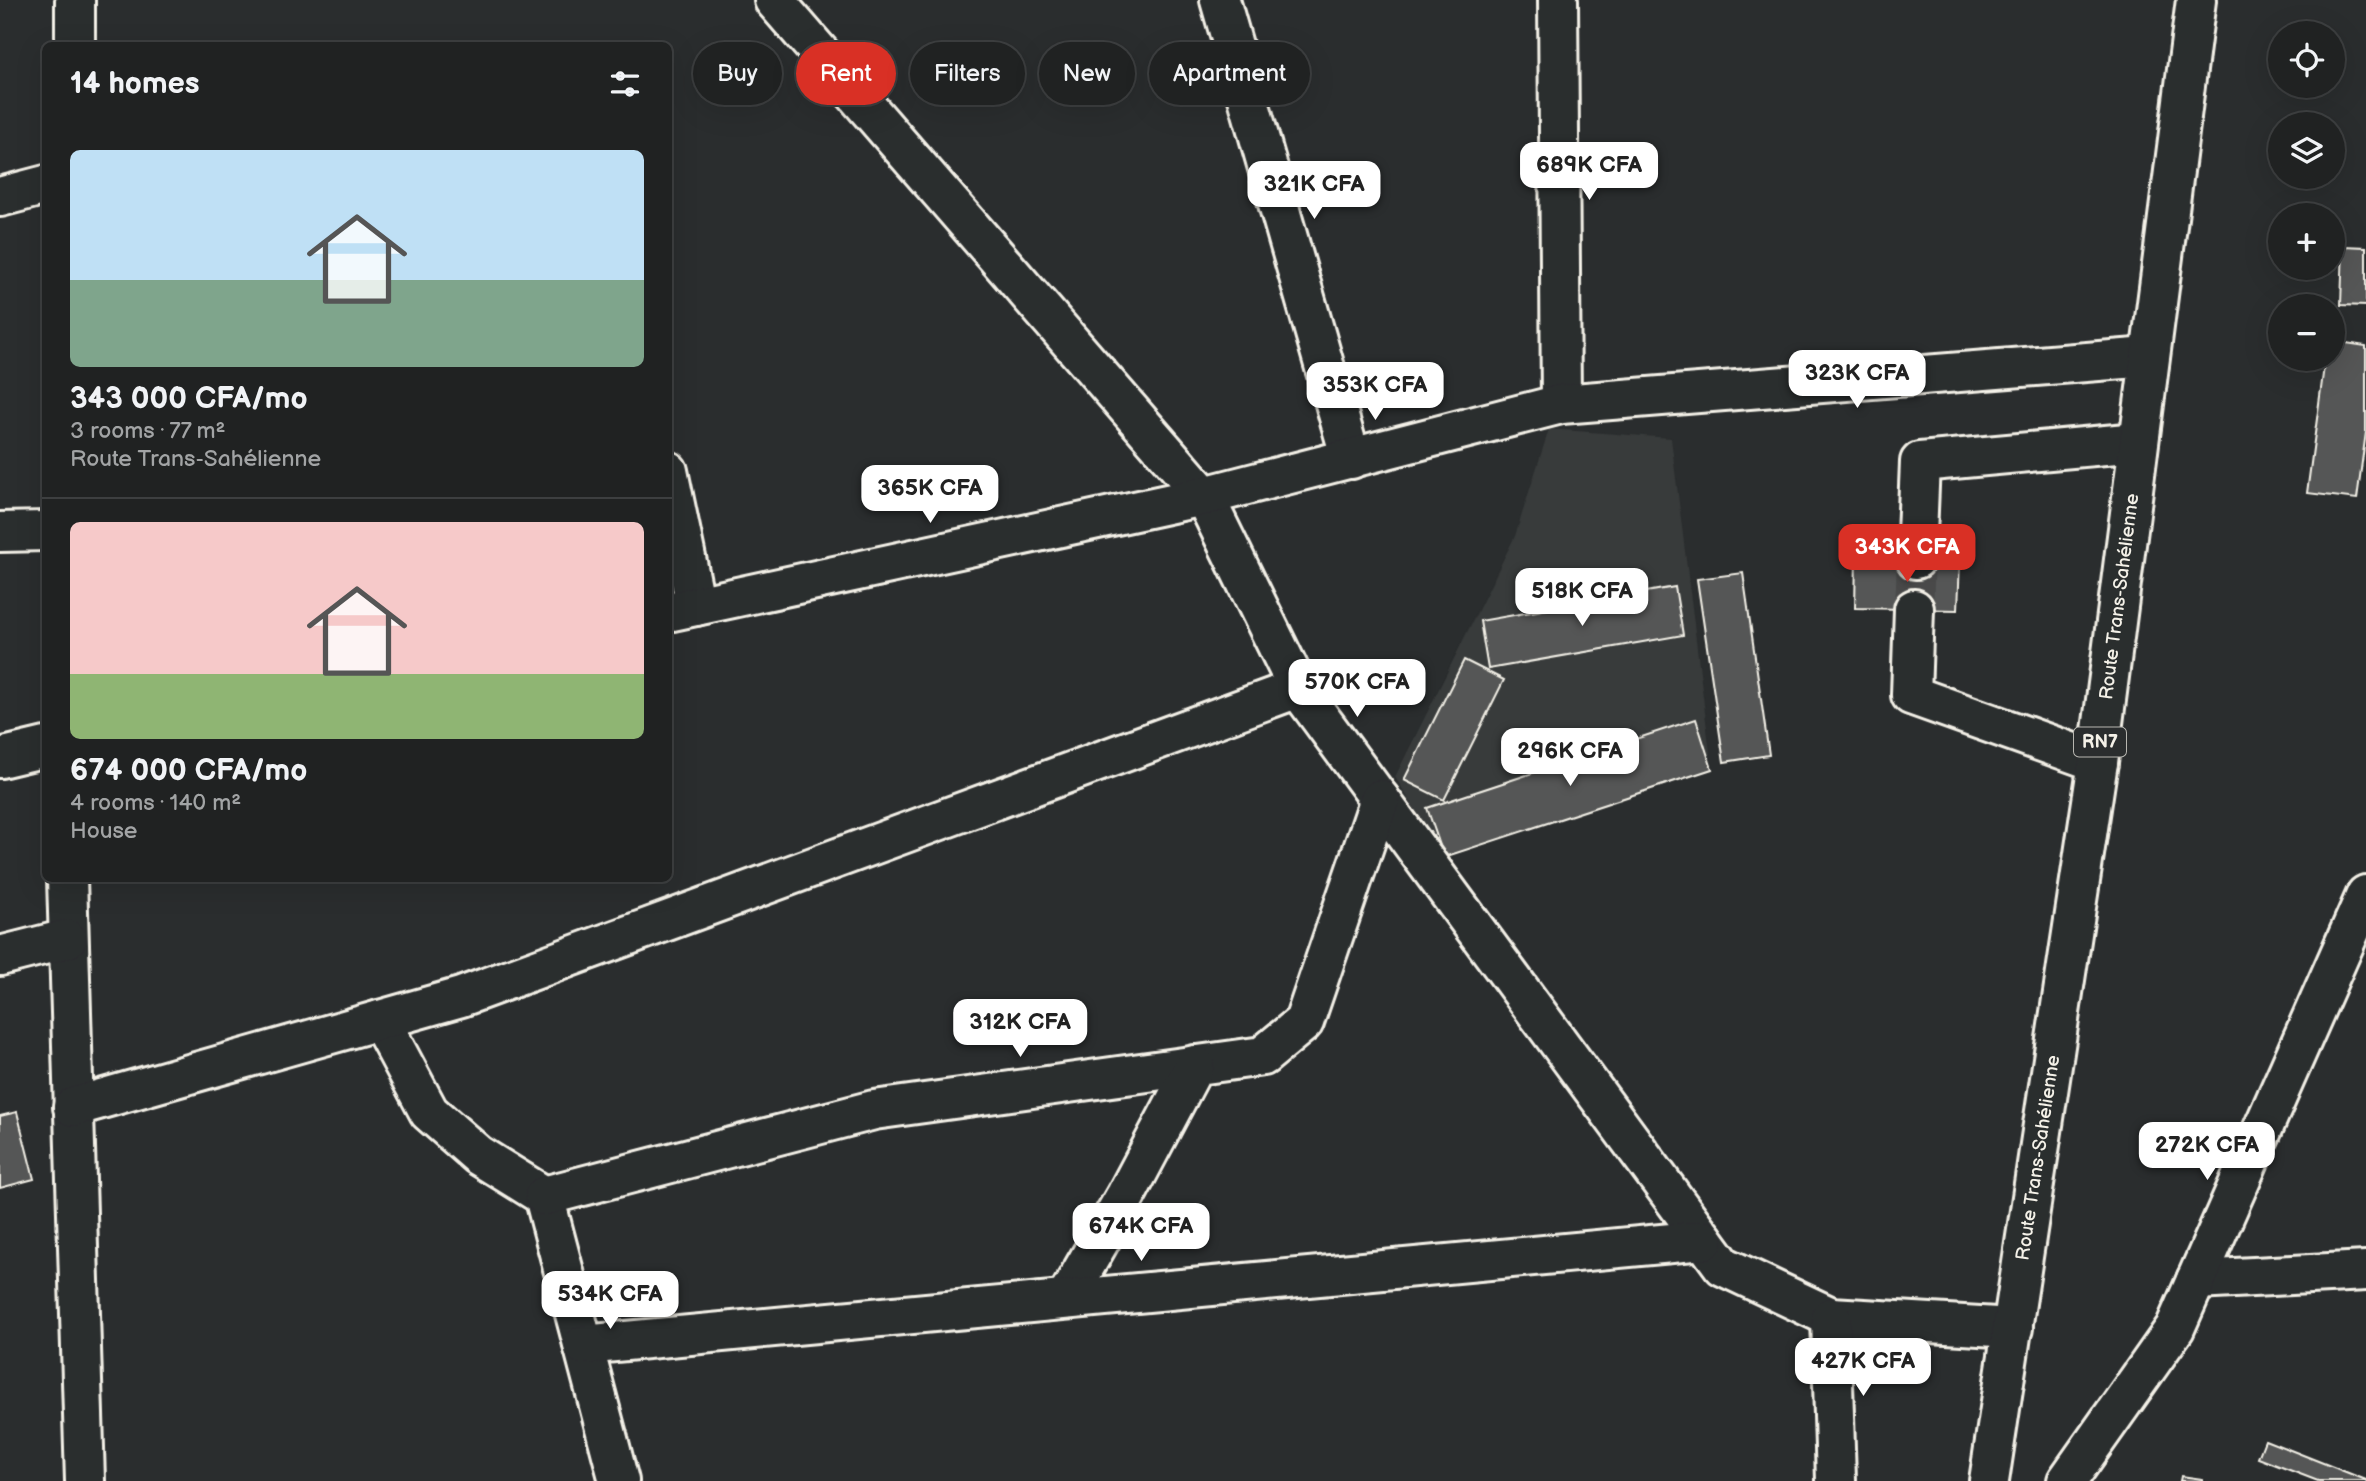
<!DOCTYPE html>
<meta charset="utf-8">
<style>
body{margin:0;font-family:"Balsamiq Sans",sans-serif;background:#2d2f2f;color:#f1f3f6;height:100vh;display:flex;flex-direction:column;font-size:26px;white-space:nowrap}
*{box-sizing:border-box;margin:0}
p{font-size:23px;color:#a2a4a5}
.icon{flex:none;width:38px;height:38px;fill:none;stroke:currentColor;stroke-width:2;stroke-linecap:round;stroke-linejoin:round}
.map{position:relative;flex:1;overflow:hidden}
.drawer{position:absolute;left:42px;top:42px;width:630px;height:840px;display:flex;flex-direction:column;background:#202222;border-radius:10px;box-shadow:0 7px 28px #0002,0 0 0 2px #3d3f40}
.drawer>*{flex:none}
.hud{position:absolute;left:693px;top:42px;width:665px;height:63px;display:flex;gap:14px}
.tools{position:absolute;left:2268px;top:21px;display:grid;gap:14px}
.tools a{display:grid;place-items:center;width:77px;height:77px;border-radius:50%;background:#202222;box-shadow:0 7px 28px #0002,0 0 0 2px #3d3f40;font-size:35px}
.price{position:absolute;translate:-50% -60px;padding:0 16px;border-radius:14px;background:#fff;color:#222;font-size:23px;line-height:46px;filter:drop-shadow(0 2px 4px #0008)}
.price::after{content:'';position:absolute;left:50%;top:42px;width:21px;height:16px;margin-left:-10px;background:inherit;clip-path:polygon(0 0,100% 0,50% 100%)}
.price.on{background:#d93025;color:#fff}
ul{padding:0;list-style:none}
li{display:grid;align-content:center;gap:14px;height:371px;padding:0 28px}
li+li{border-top:2px solid #3d3f40}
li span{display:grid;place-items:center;height:217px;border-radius:10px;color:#555}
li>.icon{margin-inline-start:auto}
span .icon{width:126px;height:126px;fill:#fffc;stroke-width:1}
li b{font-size:30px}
h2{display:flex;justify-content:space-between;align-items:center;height:84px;padding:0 28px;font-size:30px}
.chip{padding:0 24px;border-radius:32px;background:#202222;box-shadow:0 7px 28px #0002,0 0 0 2px #3d3f40;font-size:24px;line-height:63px}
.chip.on{background:#d93025;color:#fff}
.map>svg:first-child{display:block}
.built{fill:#373a3a}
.building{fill:#555756;stroke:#f4f1e8;stroke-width:2}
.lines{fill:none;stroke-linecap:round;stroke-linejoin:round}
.minor-tunnel{stroke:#484a4a;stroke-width:38;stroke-dasharray:38 19;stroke-linecap:butt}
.minor-casing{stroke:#f4f1e8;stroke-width:44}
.highway-casing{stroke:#f4f1e8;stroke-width:44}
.minor{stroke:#2a2d2e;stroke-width:38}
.highway{stroke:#2a2d2e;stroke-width:38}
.labels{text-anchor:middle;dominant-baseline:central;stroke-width:5;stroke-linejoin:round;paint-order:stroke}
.shield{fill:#2a2d2e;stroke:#b7b6b0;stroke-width:2}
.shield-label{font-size:18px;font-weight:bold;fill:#f4f1e8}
.street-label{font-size:19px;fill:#f4f1e8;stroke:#2a2d2e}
</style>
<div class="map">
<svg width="2366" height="1481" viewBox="0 0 2366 1481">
<rect width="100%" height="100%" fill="#2a2d2e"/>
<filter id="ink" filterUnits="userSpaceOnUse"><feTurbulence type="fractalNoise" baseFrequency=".0143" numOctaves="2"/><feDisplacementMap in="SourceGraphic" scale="14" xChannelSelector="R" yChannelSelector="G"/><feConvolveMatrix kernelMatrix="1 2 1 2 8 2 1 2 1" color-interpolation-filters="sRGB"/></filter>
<g filter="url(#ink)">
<!-- built -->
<polygon class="built" points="1549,429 1671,438 1712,769 1444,857 1395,777 1515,536"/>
<!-- building -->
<g class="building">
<polygon points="2343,246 2366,247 2366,306 2341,305"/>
<polygon points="2333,341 2366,346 2366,432 2357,499 2307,493 2325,359 2333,359"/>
<polygon points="1856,557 1960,560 1958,610 1855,608"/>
<polygon points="1743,573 1769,755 1724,762 1697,579"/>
<polygon points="1675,587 1683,635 1488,669 1480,621"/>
<polygon points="1464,660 1504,680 1444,800 1404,780"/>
<polygon points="1696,719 1712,769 1444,857 1427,808"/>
<polygon points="17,1112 34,1179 0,1188 0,1116"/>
<polygon points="2265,1440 2366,1480 2366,1481 2318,1481 2258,1458"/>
<polygon points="2181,1476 2203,1479 2203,1481 2180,1481"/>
</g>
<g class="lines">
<!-- minor-tunnel -->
<polyline class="minor-tunnel" points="1914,609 1916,559"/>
<!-- minor casing -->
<g class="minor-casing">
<g id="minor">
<polyline points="774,0 1204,496 1298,688 1723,1266 1831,1317 2013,1328"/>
<polyline points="1220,0 1351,459"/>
<polyline points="1558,0 1561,404"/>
<polyline points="75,46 75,0"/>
<polyline points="0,197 46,185"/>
<polyline points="668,471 696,606"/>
<polyline points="0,532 46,531"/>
<polyline points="1916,559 1920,462 2138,442"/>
<polyline points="1914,609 1911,695 2098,762"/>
<polyline points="668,612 1204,496 1561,404 2149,357"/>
<polyline points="0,758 46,747"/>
<polyline points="67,878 85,1481"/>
<polyline points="0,956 67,939"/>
<polyline points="380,1020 429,1112 478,1155 544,1196 619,1481"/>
<polyline points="73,1107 461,997 1298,688"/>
<polyline points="544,1196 874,1110 1263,1056 1304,1022 1380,799"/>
<polyline points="2196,1280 2366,1271"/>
<polyline points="1066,1299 1126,1195 1195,1065"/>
<polyline points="1831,1317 1836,1481"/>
<polyline points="583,1345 1704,1240"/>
<polyline points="2067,1481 2175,1328 2366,895"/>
</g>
</g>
<!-- highway casing -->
<g class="highway-casing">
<g id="highway">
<path id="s1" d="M1989,1481l109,-719 98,-762"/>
</g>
</g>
<!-- minor -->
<use href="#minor" class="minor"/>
<!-- highway -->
<use href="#highway" class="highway"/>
</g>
</g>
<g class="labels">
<!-- shield labels -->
<rect class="shield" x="2074" y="727.5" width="52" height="29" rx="5"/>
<g class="shield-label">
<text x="2100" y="742">RN7</text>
</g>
<!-- street labels -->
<g class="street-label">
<text stroke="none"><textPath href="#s1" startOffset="894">Route Trans-Sahélienne</textPath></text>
<text stroke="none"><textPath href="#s1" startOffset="327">Route Trans-Sahélienne</textPath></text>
</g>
</g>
</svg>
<div class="tools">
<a><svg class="icon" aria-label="locate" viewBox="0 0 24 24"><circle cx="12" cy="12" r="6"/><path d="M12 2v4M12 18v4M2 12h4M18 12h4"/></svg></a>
<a><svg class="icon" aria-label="layers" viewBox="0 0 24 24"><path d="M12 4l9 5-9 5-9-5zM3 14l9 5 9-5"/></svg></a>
<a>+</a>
<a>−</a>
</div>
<b class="price" style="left:1589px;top:202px">689K CFA</b>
<b class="price" style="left:1314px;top:221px">321K CFA</b>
<b class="price" style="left:1857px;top:410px">323K CFA</b>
<b class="price" style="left:1375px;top:422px">353K CFA</b>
<b class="price" style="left:930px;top:525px">365K CFA</b>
<b class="price on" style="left:1907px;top:584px">343K CFA</b>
<b class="price" style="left:1582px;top:628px">518K CFA</b>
<b class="price" style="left:1357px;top:719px">570K CFA</b>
<b class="price" style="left:1570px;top:788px">296K CFA</b>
<b class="price" style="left:1020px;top:1059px">312K CFA</b>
<b class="price" style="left:2207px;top:1182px">272K CFA</b>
<b class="price" style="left:1141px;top:1263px">674K CFA</b>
<b class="price" style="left:610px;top:1331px">534K CFA</b>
<b class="price" style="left:1863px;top:1398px">427K CFA</b>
<div class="hud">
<a class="chip">Buy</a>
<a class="chip on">Rent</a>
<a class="chip">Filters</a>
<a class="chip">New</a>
<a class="chip">Apartment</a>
</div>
<section class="drawer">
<h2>14 homes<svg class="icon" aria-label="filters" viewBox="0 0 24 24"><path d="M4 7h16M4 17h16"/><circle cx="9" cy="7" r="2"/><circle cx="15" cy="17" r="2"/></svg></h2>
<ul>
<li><span style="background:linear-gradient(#bfe0f5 60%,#7fa58c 0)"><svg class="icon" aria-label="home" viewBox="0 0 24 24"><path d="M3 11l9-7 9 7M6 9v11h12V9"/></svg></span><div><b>343 000 CFA/mo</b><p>3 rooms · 77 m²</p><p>Route Trans-Sahélienne</p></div></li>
<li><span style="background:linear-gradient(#f6c9c9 70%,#8fb573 0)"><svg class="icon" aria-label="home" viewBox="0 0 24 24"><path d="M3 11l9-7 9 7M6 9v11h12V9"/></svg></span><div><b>674 000 CFA/mo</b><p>4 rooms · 140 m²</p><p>House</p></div></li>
</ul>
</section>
</div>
